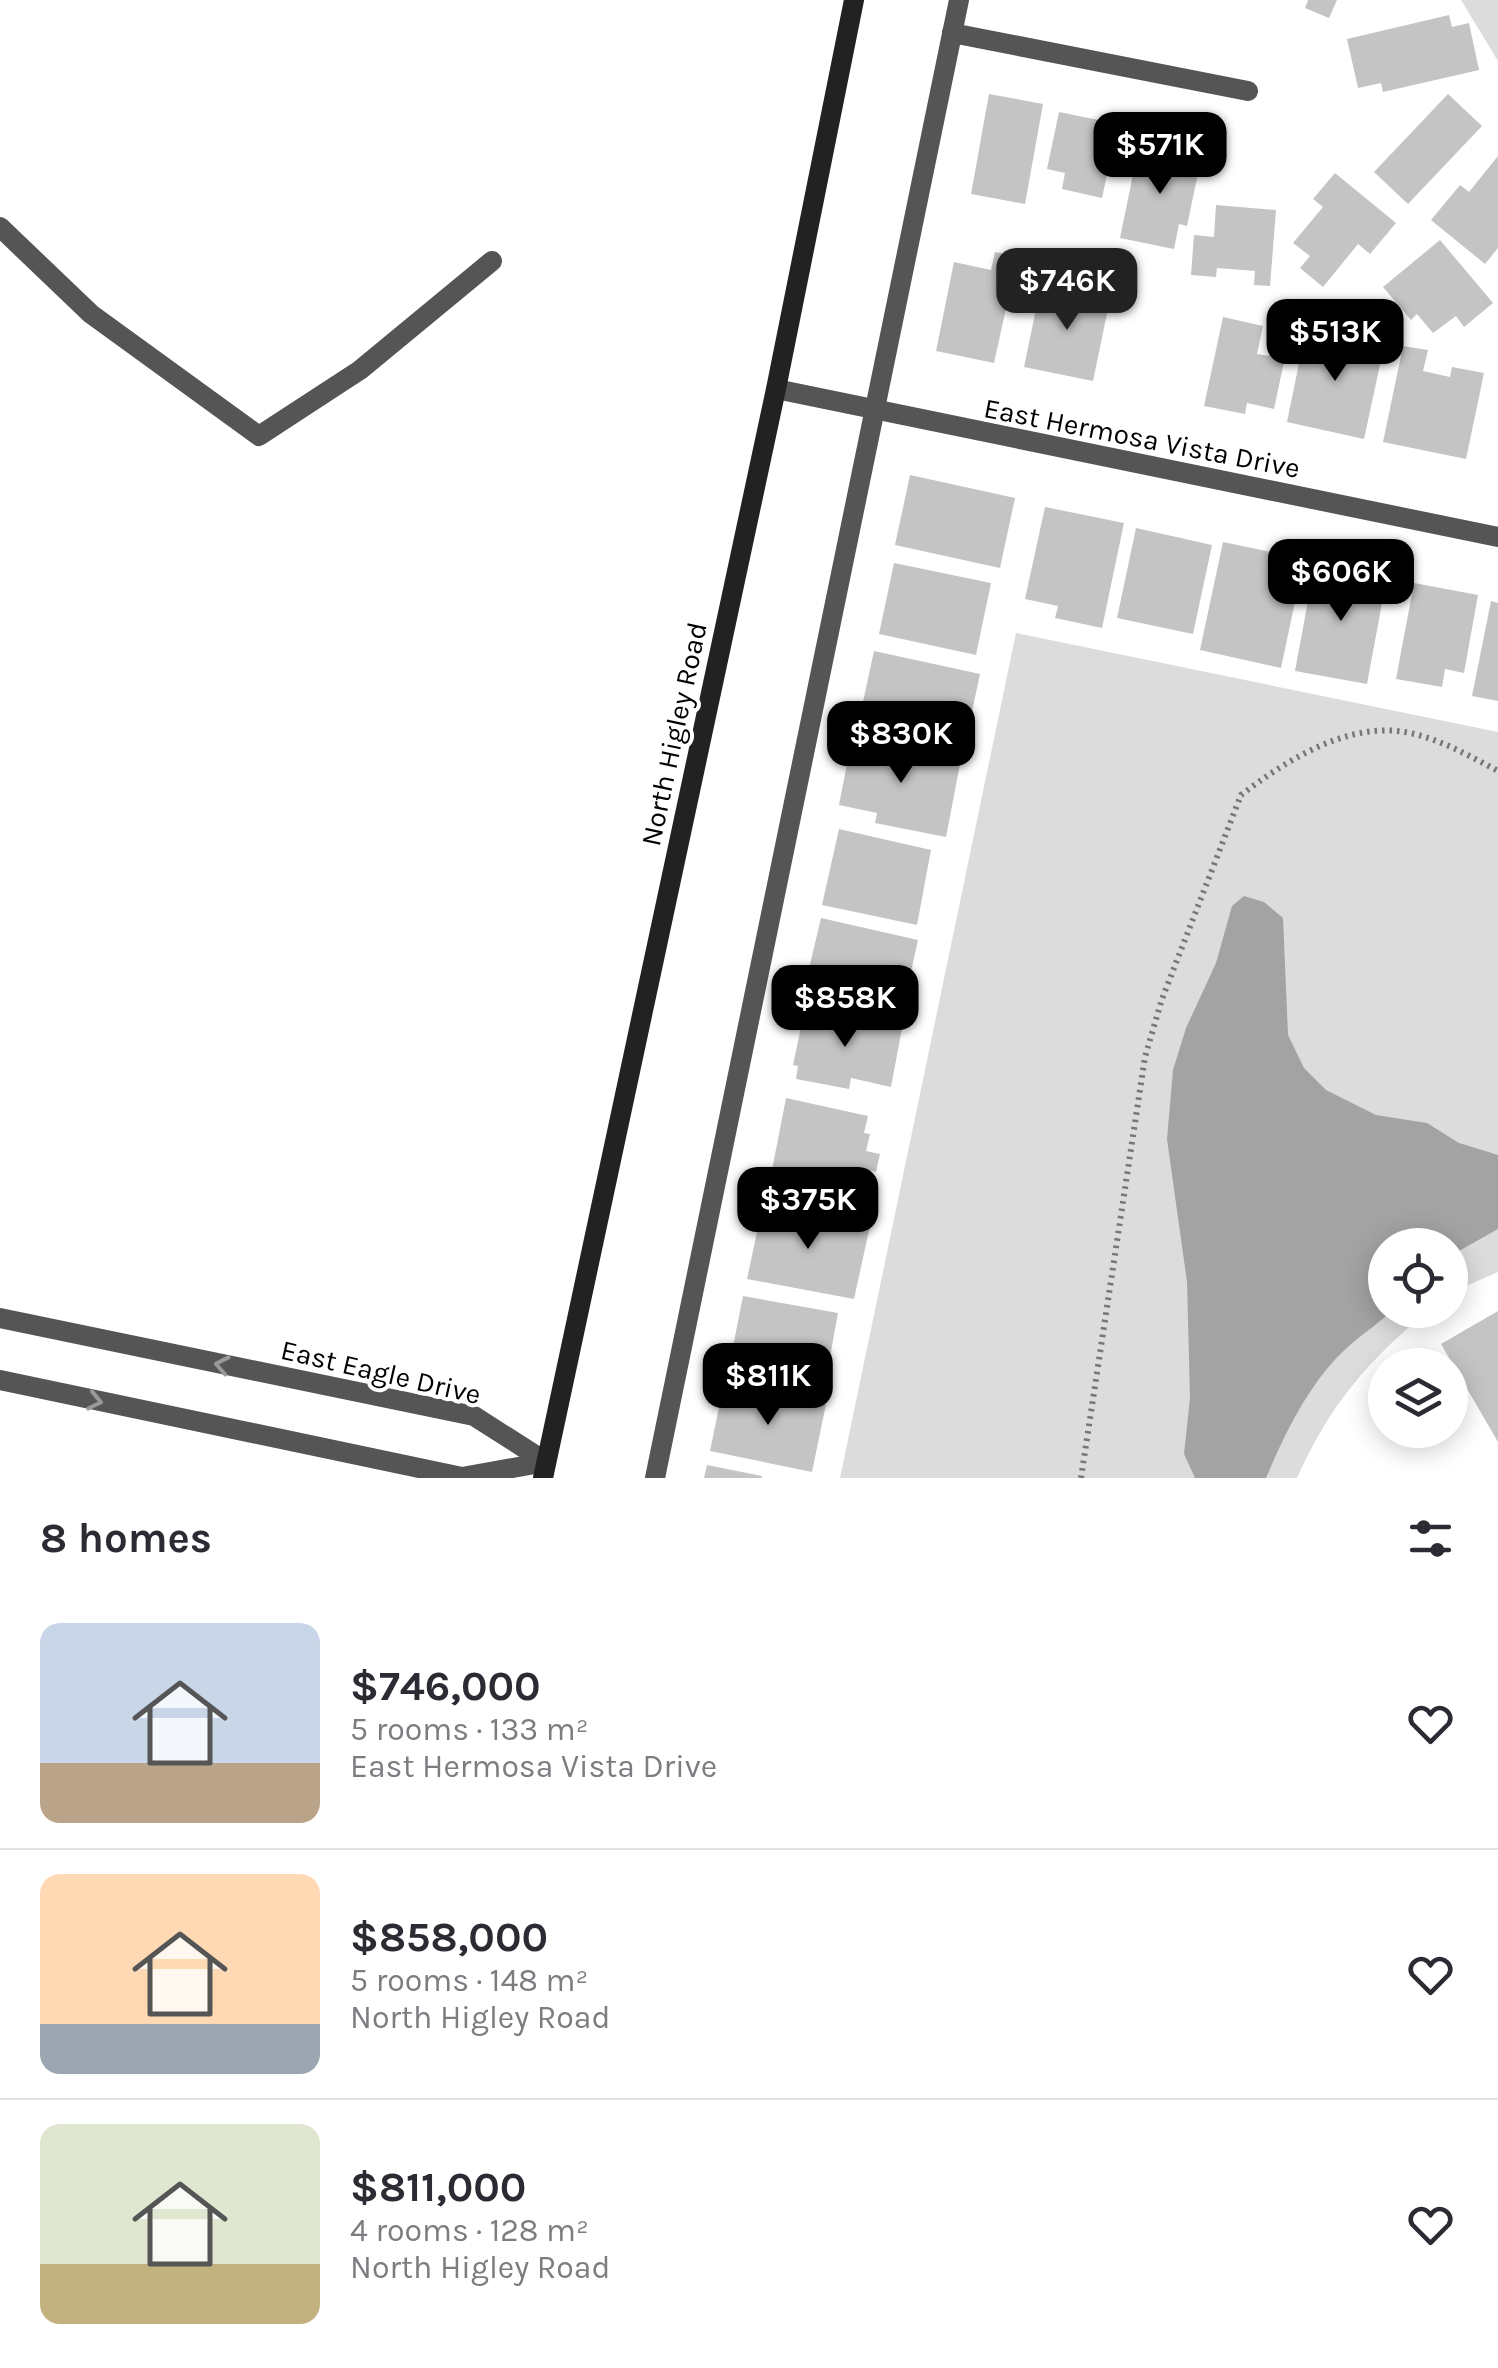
<!DOCTYPE html>
<meta charset="utf-8">
<style>
body{margin:0;font-family:Karla,sans-serif;background:#f2f2f3;color:#2b2b33;height:100vh;display:flex;flex-direction:column;font-size:38px;white-space:nowrap}
*{box-sizing:border-box;margin:0}
p{font-size:32px;color:#7c7c81}
.icon{flex:none;width:55px;height:55px;fill:none;stroke:currentColor;stroke-width:2;stroke-linecap:round;stroke-linejoin:round}
.map{position:relative;height:1478px;overflow:hidden}
.panel{display:flex;flex-direction:column;background:#fff;flex:1}
.panel>*{flex:none}
.fabs{position:absolute;left:1368px;top:1228px;display:grid;gap:20px}
.fabs a{display:grid;place-items:center;width:100px;height:100px;border-radius:50%;background:#fff;box-shadow:0 5px 25px #0003;font-size:50px}
.price{position:absolute;translate:-50% -85px;padding:0 22px;border-radius:20px;background:#000;color:#fff;font-size:32px;line-height:65px;filter:drop-shadow(0 2px 5px #0008)}
.price::after{content:'';position:absolute;left:50%;top:60px;width:30px;height:22px;margin-left:-15px;background:inherit;clip-path:polygon(0 0,100% 0,50% 100%)}
.price.current{background:#222;color:#fff}
ul{padding:0;list-style:none}
li{display:flex;align-items:center;gap:30px;height:250px;padding:0 40px}
li+li{border-top:2px solid #e1e1e2}
li span{display:grid;place-items:center;flex:none;width:280px;height:200px;border-radius:20px;color:#555}
li>.icon{margin-inline-start:auto}
span .icon{width:120px;height:120px;fill:#fffc;stroke-width:1}
li b{font-size:42px}
h2{display:flex;justify-content:space-between;align-items:center;height:120px;padding:0 40px;font-size:42px}
.map>svg:first-child{display:block}
.green{fill:#dcdcdc}
.water{fill:#a3a3a3}
.building{fill:#c4c4c4}
.lines{fill:none;stroke-linecap:round;stroke-linejoin:round}
.path{stroke:#777;stroke-width:6;stroke-dasharray:2.5 5;stroke-linecap:butt}
.minor{stroke:#555;stroke-width:20}
.tertiary{stroke:#555;stroke-width:20}
.secondary{stroke:#222;stroke-width:20}
.oneway{stroke:#999}
.labels{text-anchor:middle;dominant-baseline:central;stroke-width:8;stroke-linejoin:round;paint-order:stroke}
.street-label{font-size:28px;fill:#000;stroke:#fff}
</style>
<div class="map">
<svg width="1498" height="1478" viewBox="0 0 1498 1478">
<rect width="100%" height="100%" fill="#fff"/>
<!-- green -->
<g class="green">
<polygon points="1461,0 1498,0 1498,61"/>
<path d="M1016,633l482,99v540l-48,21v-48h-65v65h44c-61,51 -99,94 -132,168h-457z"/>
</g>
<!-- water -->
<path class="water" d="M1244,896l20,6 19,16 5,117 16,33 22,22 50,25 51,8 32,20 39,12v74l-48,27v-11h-65v65h8c-14,13 -29,23 -43,35 -39,34 -64,86 -84,133h-71l-11,-24 6,-56 -3,-116 -20,-143 6,-69 13,-42 30,-65 16,-57z"/>
<!-- building -->
<g class="building">
<polygon points="1308,0 1337,0 1329,18 1305,8"/>
<polygon points="1449,15 1452,27 1469,23 1479,70 1383,92 1381,83 1358,88 1347,39"/>
<polygon points="989,94 1043,104 1025,204 971,194"/>
<polygon points="1448,94 1482,126 1408,204 1374,172"/>
<polygon points="1059,112 1118,124 1102,198 1062,189 1065,173 1047,169"/>
<polygon points="1139,145 1201,159 1187,226 1179,224 1174,249 1120,238"/>
<polygon points="1498,156 1498,248 1485,264 1431,220 1460,185 1469,192"/>
<polygon points="1335,173 1396,223 1370,254 1358,244 1323,287 1300,268 1310,256 1293,243 1323,207 1313,199"/>
<polygon points="1216,205 1276,210 1270,286 1254,285 1255,271 1217,268 1216,277 1191,275 1194,235 1214,237"/>
<polygon points="1440,240 1493,303 1464,327 1456,316 1433,333 1417,314 1411,320 1383,287"/>
<polygon points="995,252 1011,255 1007,271 1014,272 994,363 936,351 954,262 991,270"/>
<polygon points="1041,285 1110,299 1093,381 1024,367"/>
<polygon points="1223,317 1263,326 1257,354 1269,356 1274,334 1289,338 1274,409 1247,403 1245,414 1204,406"/>
<polygon points="1306,329 1384,346 1364,439 1287,422"/>
<polygon points="1403,346 1428,350 1423,371 1450,377 1452,367 1484,373 1466,459 1383,442"/>
<polygon points="910,475 1015,498 1000,568 895,545"/>
<polygon points="1045,507 1124,523 1102,628 1055,618 1058,606 1025,599"/>
<polygon points="1136,528 1212,545 1193,634 1117,618"/>
<polygon points="1223,542 1304,559 1281,668 1200,650"/>
<polygon points="894,563 991,583 976,655 879,634"/>
<polygon points="1315,563 1387,576 1367,684 1295,671"/>
<polygon points="1414,583 1478,595 1464,673 1445,669 1442,687 1396,679"/>
<polygon points="1491,601 1498,603 1498,701 1472,696"/>
<polygon points="874,651 980,674 964,749 858,725"/>
<polygon points="852,738 961,759 946,837 875,823 877,813 839,805"/>
<polygon points="839,829 931,850 917,925 822,905"/>
<polygon points="821,918 918,940 902,1012 804,990"/>
<polygon points="805,1008 902,1028 891,1087 851,1078 849,1089 796,1079 798,1066 793,1065"/>
<polygon points="786,1098 868,1116 864,1133 870,1134 866,1151 880,1154 876,1172 864,1169 859,1191 772,1170"/>
<polygon points="763,1204 870,1226 854,1299 747,1279"/>
<polygon points="743,1296 838,1313 825,1384 729,1367"/>
<polygon points="1498,1311 1498,1442 1441,1344"/>
<polygon points="724,1383 826,1404 812,1472 710,1451"/>
<polygon points="707,1465 762,1476 762,1478 704,1478"/>
</g>
<g class="lines">
<!-- path -->
<path class="path" d="M1081,1478l64,-421 17,-58 79,-204c44,-34 106,-73 164,-63 33,6 63,23 93,39"/>
<!-- minor -->
<g class="minor">
<polyline points="952,33 1248,91"/>
<polyline points="0,227 91,314 259,436 360,370 492,261"/>
<polyline points="0,1318 474,1416 546,1462"/>
<polyline points="0,1380 462,1477 546,1462"/>
<polyline points="655,1478 959,0"/>
</g>
<!-- tertiary -->
<polyline class="tertiary" points="776,389 1498,537"/>
<!-- secondary -->
<polyline class="secondary" points="543,1478 776,389 854,0"/>
</g>
<!-- one-way arrows -->
<defs><path id="oneway-chevron" d="M-2-3.5L2.5 0L-2 3.5" fill="none" stroke-width="1.6" stroke-linecap="round" stroke-linejoin="round" transform="scale(2.5)"/></defs>
<g class="oneway">
<use href="#oneway-chevron" transform="translate(222 1365) rotate(-169)"/>
<use href="#oneway-chevron" transform="translate(95 1401) rotate(12)"/>
</g>
<g class="labels">
<!-- street labels -->
<g class="street-label">
<text transform="translate(1142 438) rotate(11)">East Hermosa Vista Drive</text>
<text transform="translate(674 734) rotate(-78)">North Higley Road</text>
<text transform="translate(381 1372) rotate(13)">East Eagle Drive</text>
</g>
</g>
</svg>
<div class="fabs">
<a><svg class="icon" aria-label="locate" viewBox="0 0 24 24"><circle cx="12" cy="12" r="6"/><path d="M12 2v4M12 18v4M2 12h4M18 12h4"/></svg></a>
<a><svg class="icon" aria-label="layers" viewBox="0 0 24 24"><path d="M12 4l9 5-9 5-9-5zM3 14l9 5 9-5"/></svg></a>
</div>
<b class="price" style="left:1160px;top:197px">$571K</b>
<b class="price current" style="left:1067px;top:333px">$746K</b>
<b class="price" style="left:1335px;top:384px">$513K</b>
<b class="price" style="left:1341px;top:624px">$606K</b>
<b class="price" style="left:901px;top:786px">$830K</b>
<b class="price" style="left:845px;top:1050px">$858K</b>
<b class="price" style="left:808px;top:1252px">$375K</b>
<b class="price" style="left:768px;top:1428px">$811K</b>
</div>
<section class="panel">
<h2>8 homes<svg class="icon" aria-label="filters" viewBox="0 0 24 24"><path d="M4 7h16M4 17h16"/><circle cx="9" cy="7" r="2"/><circle cx="15" cy="17" r="2"/></svg></h2>
<ul>
<li><span style="background:linear-gradient(#c9d6e8 70%,#b9a48a 0)"><svg class="icon" aria-label="home" viewBox="0 0 24 24"><path d="M3 11l9-7 9 7M6 9v11h12V9"/></svg></span><div><b>$746,000</b><p>5 rooms · 133 m²</p><p>East Hermosa Vista Drive</p></div><svg class="icon" aria-label="heart" viewBox="0 0 24 24"><path d="M12 20l-8-8c-3-5 5-10 8-4 3-6 11-1 8 4z"/></svg></li>
<li><span style="background:linear-gradient(#ffd9b3 75%,#9aa5b1 0)"><svg class="icon" aria-label="home" viewBox="0 0 24 24"><path d="M3 11l9-7 9 7M6 9v11h12V9"/></svg></span><div><b>$858,000</b><p>5 rooms · 148 m²</p><p>North Higley Road</p></div><svg class="icon" aria-label="heart" viewBox="0 0 24 24"><path d="M12 20l-8-8c-3-5 5-10 8-4 3-6 11-1 8 4z"/></svg></li>
<li><span style="background:linear-gradient(#dfe7d0 70%,#c2b280 0)"><svg class="icon" aria-label="home" viewBox="0 0 24 24"><path d="M3 11l9-7 9 7M6 9v11h12V9"/></svg></span><div><b>$811,000</b><p>4 rooms · 128 m²</p><p>North Higley Road</p></div><svg class="icon" aria-label="heart" viewBox="0 0 24 24"><path d="M12 20l-8-8c-3-5 5-10 8-4 3-6 11-1 8 4z"/></svg></li>
</ul>
</section>
